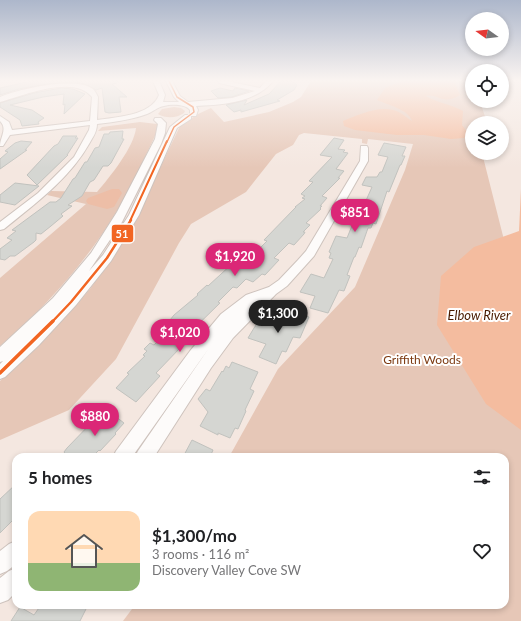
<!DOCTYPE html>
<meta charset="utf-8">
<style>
body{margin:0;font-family:Lato,sans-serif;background:#f6f6f6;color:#202124;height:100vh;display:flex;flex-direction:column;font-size:15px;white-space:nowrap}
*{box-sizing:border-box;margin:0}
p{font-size:13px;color:#757577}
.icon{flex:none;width:22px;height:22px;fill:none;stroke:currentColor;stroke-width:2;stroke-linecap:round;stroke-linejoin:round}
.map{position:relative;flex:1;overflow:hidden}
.drawer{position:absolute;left:12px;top:453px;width:497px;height:156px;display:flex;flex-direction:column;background:#fff;border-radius:12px;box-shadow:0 2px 6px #0003}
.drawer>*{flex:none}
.needle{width:26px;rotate:284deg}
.fabs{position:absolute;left:465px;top:12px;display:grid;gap:8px}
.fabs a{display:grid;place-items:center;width:44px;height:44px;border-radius:50%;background:#fff;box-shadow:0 2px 6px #0003;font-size:20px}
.price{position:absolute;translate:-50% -34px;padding:0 9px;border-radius:14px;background:#db2777;color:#fff;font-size:13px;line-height:26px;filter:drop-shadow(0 1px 2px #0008)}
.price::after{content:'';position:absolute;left:50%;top:24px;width:12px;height:9px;margin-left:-6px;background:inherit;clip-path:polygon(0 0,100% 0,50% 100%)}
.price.current{background:#222;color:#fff}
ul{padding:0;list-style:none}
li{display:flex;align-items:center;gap:12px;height:100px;padding:0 16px}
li+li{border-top:1px solid #e0e0e0}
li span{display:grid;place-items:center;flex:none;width:112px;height:80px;border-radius:12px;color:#555}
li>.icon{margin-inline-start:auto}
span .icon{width:48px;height:48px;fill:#fffc;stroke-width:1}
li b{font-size:17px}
h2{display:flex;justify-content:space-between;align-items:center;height:48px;padding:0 16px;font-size:17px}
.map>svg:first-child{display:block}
.green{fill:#e6c7b7}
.forest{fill:#edbea7}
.water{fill:#f4bc9f}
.building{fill:#d5d6d2;stroke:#c1c2be}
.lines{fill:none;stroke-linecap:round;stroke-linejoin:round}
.minor-casing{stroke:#cec3bd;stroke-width:2}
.minor{fill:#fdfbfa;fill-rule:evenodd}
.bus-1-far3-casing{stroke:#fff;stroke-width:3}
.bus-1-far2-casing{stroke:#fff;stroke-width:4}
.bus-1-far1-casing{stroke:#fff;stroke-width:5}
.bus-1-casing{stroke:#fff;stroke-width:6}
.bus-1-far3{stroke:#f26522;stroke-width:1.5}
.bus-1-far2{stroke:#f26522;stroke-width:2}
.bus-1-far1{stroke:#f26522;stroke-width:2.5}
.bus-1{stroke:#f26522;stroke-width:3.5}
.labels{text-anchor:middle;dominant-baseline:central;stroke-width:4;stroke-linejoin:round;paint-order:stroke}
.park-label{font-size:12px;fill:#7c3910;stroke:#fff}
.water-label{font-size:13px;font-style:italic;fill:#4a1b00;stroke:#fff}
.line-badge{stroke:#fff;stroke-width:1.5}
.badge-label{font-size:11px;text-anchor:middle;font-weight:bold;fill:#fff}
</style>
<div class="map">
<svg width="521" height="621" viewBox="0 0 521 621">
<rect width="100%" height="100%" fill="#f4e7e0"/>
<!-- green -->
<g class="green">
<polygon points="311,81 472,81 472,101 480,101 487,123 472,123 472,153 482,153 521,307 521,621 123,621 135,605 505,605 505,457 229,457 278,369 355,287 405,170 413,144 368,139 367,144 362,143 362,139 304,133 299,135 293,145 276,154 246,192 191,224 179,243 116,359 69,410 0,440 0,381 60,323 90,289 127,237 180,126 198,114 211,108 224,122 269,112 293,102 301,97"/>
<path d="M174,107l7,1 4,3 -1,2c-7,5 -18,6 -26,1l4,-5z"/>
<path d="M140,122l17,2 2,3c-15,33 -31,68 -51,98 -29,45 -67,86 -108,121v-68l86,-74 -39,-9 4,-4 46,1c13,-15 37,-45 39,-64l-38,3 4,-4z"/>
</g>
<!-- forest -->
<polygon class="forest" points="112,189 119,189 122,193 114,207 107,209 88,204 86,201 88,198"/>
<!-- water -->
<g class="water">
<path d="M402,81h52l6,14c-18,11 -22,-2 -34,1 11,7 25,8 37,15l-1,14 6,8 -4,5 -13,1 -27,-4h-27l-42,-5 -11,-4 -1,-5c15,-6 34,-15 50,-11 7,1 14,8 19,11 -4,-12 -24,-16 -35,-21l8,-12z"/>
<polygon points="521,189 521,430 486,404 437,325 441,276 474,247 519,231"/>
</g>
<!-- building -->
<g class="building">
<polygon points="31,81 117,81 117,83 112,84 127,97 119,97 121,112 109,113 105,112 102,88 96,90 85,84 74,82 47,84 19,89 0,95 0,88"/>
<polygon points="281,81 292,81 297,85 294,90 277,100 280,101 241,112 241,110 234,112 226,105 247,100 244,105 269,94"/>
<polygon points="61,88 73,89 85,94 64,114 65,104 63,105 64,94 43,97 10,105 32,110 44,118 38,122 39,124 22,126 20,120 0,107 0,103 34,93"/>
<polygon points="220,88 233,91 235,88 249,91 232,97 218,98 211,91"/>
<polygon points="123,131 122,139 124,139 111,163 108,166 103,166 94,180 90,182 82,196 68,205 72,206 61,214 63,216 51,226 41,234 36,233 36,240 34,242 15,256 10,256 5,260 0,259 0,249 12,240 7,238 16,231 12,230 50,202 56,202 61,198 73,179 75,178 85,162 87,162 95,148 99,147 104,134 109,134 110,132"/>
<polygon points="63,136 77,136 75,138 78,138 67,155 68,155 37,185 27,175 54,146 58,144"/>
<polygon points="334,138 344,140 338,149 345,150 343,152 348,153 336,169 344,171 338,178 340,178 322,196 327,198 320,206 322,206 320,208 321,209 306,223 310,225 303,232 305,232 304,234 294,245 289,243 274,258 279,260 265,275 262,274 253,282 246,279 237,288 233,287 218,302 220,303 177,345 181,347 156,373 160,376 136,402 116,388 129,374 127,373 145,356 143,355 147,351 144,349 150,343 154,345 172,327 171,326 175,323 170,320 174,315 198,295 197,294 207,285 208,286 233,263 238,265 249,254 253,255 267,241 264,240 296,207 295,207 305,199 302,198 305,196 301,194 313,182 309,181 332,157 320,155"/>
<polygon points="21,141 32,142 25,150 27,150 0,169 0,159 8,152 5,151 15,143"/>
<polygon points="384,143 406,147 402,156 405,156 401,165 400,165 389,192 387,191 376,224 373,223 371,228 368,228 361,248 359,247 355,257 354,257 347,275 350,276 344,291 339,290 328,313 310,308 315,296 300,292 311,274 324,278 333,259 329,258 331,253 329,252 336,236 347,238 356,216 347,214 353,202 364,205 372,187 362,185 366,177 377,177 380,172 382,172 388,157 378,155"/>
<polygon points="15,183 39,186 15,205 0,202 0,195"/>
<polygon points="287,311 309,317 300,338 293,337 286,352 282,351 276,364 259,357 266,344 248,338 254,328 261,318 276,322 278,317 281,318 283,313 285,314"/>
<polygon points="232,362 258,372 250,389 254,391 245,410 246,411 238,429 235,428 230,438 218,433 218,435 200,426 208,412 198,399 206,389 210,391 222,371 223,372 226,366 229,368"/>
<polygon points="107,410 124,423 115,433 116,434 100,451 99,450 92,457 68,457 64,452 67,448 96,418 98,420"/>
<polygon points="192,440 213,450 210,457 183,457"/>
<polygon points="16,484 16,517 0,533 0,499"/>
<polygon points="41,605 88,605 80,621 11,621 20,607 34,615"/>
</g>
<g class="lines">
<!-- minor casing -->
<g class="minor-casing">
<g id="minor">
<path d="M153,81h6l6,14 -2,7h16l-5,-5 -8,-16h6l8,15 8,6 44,-4 23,-7 -36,-8 -1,-2h9l33,7 6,-7h7c-18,22 -51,24 -77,25l2,4 -2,6h-5v3l-14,9 -38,87 -28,46 -35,44 -37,40 -34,32 -5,2v-15l3,-3 -3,1v-15l53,-49 38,-45 26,-41 38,-73 3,-15 -4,-4 1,-2h6l5,5 -1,10 -4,11 -39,78 -33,49 14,-16 26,-40 41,-88 15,-12h5v-5c-4,-6 -19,-6 -26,-4 -7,1 -11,6 -17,8 -16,6 -33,8 -50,10 0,8 -4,13 -8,20 -20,35 -54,60 -85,85l-4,1v-8l38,-29 36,-36 15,-27 1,-5 -80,10 -7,11h-3c0,-9 8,-17 0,-25v-5l9,6 3,8 78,-9 2,-24c-18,-23 -70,-1 -92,5v-5c18,-8 76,-21 93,-8 2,2 4,6 5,8l-1,23c19,-3 54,-4 62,-25z"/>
<polygon points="361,146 367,146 368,148 368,161 314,256 287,286 276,294 233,338 211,368 154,457 135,457 138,451 209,348 132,457 113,457 116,451 190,351 221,314 246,295 269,287 279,280 298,260 306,251 360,161"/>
<polygon points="16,541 16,564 7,571 0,574 0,551 9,544"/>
<polygon points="16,568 16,592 8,600 0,603 0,578 9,571"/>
</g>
</g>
<!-- minor -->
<use href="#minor" class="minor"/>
<!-- bus-1-far3 casing -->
<g class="bus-1-far3-casing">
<polyline id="bus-1-far3" points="167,142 174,127 194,112 193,107 177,97 169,81"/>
</g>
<!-- bus-1-far2 casing -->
<g class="bus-1-far2-casing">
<polyline id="bus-1-far2" points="130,221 167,141"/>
</g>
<!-- bus-1-far1 casing -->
<g class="bus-1-far1-casing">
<polyline id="bus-1-far1" points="52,322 71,302 107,258 131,220"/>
</g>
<!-- bus-1 casing -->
<g class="bus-1-casing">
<polyline id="bus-1" points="0,373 53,321"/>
</g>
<!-- bus-1-far3 -->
<use href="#bus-1-far3" class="bus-1-far3"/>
<!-- bus-1-far2 -->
<use href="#bus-1-far2" class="bus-1-far2"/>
<!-- bus-1-far1 -->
<use href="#bus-1-far1" class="bus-1-far1"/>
<!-- bus-1 -->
<use href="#bus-1" class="bus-1"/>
</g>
<!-- sky -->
<linearGradient id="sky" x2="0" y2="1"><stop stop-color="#adb7cb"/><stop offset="0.48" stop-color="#faf4f1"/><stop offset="1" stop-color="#faf4f1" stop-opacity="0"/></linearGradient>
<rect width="521" height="168" fill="url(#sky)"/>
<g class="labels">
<!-- park labels -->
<g class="park-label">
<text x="422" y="359">Griffith Woods</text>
</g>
<!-- water labels -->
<g class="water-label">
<text x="479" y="315">Elbow River</text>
</g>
</g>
<rect class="line-badge" x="111" y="224" width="23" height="19" rx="4" fill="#f26522"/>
<g class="badge-label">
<text x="122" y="238">51</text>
</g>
</svg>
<div class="fabs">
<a><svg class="needle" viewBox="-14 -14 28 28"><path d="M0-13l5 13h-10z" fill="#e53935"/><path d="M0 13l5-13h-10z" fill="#757577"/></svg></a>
<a><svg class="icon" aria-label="locate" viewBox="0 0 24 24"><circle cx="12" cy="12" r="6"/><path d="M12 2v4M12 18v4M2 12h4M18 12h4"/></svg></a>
<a><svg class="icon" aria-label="layers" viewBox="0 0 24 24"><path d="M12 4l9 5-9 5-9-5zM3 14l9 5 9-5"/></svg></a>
</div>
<b class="price" style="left:355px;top:233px">$851</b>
<b class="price" style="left:235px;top:277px">$1,920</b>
<b class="price current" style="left:278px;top:334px">$1,300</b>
<b class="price" style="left:180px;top:353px">$1,020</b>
<b class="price" style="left:95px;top:437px">$880</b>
<section class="drawer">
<h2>5 homes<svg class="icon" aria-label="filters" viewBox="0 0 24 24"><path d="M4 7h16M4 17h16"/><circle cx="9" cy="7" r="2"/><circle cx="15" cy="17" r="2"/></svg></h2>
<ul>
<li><span style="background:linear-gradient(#ffd9b3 65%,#8fb573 0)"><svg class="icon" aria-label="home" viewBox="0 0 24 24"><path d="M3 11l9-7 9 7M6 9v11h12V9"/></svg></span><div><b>$1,300/mo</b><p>3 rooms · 116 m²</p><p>Discovery Valley Cove SW</p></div><svg class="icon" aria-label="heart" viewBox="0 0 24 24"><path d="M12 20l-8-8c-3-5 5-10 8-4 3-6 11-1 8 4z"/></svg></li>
</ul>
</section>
</div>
